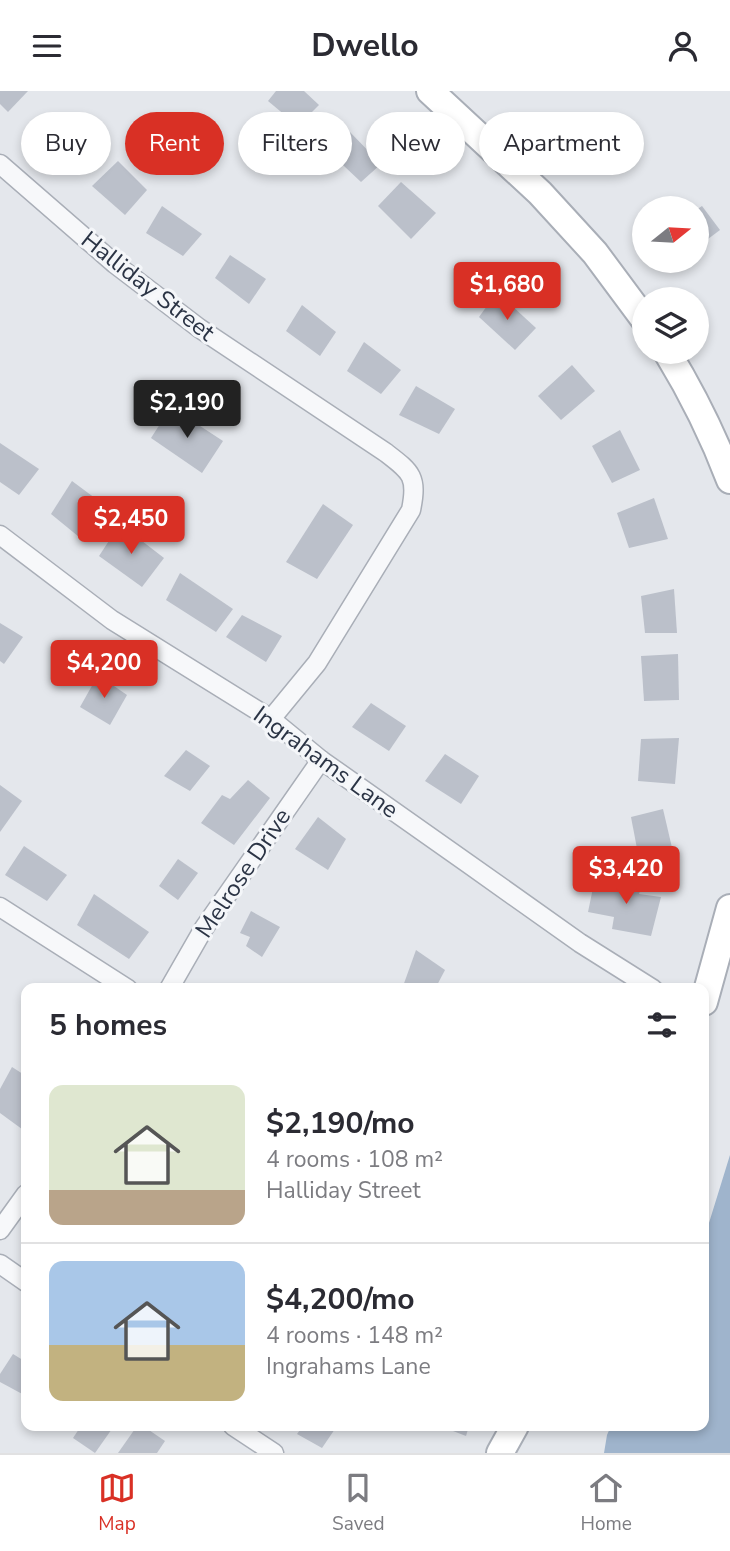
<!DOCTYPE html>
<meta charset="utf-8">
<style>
body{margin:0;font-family:"Nunito Sans",sans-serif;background:#f7f7f7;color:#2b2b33;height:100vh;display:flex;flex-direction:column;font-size:26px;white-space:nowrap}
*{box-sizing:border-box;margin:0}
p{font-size:23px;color:#7c7c81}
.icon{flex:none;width:38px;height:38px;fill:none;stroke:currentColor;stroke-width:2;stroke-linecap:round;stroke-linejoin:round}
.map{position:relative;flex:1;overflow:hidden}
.side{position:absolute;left:21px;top:892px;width:688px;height:448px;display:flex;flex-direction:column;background:#fff;border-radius:14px;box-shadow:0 4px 10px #0003}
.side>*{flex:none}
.top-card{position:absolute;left:21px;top:21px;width:690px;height:63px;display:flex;gap:14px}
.needle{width:46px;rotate:72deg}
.fabs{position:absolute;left:632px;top:105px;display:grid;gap:14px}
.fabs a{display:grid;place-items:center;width:77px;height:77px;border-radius:50%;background:#fff;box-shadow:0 4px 10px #0003;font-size:35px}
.price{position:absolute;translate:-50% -60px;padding:0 16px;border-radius:7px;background:#d93025;color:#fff;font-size:23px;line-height:46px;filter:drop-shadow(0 2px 4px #0008)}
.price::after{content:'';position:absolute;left:50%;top:42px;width:21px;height:16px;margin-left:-10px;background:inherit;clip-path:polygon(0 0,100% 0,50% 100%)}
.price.active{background:#222;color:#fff}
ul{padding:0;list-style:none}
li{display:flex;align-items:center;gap:21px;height:175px;padding:0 28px}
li+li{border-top:2px solid #e1e1e2}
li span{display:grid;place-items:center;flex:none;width:196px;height:140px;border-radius:14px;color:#555}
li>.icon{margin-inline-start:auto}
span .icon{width:84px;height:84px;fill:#fffc;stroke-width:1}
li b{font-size:30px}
h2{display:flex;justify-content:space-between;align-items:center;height:84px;padding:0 28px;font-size:30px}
.chip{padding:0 24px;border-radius:32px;background:#fff;box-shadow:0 4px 10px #0003;font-size:24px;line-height:63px}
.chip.active{background:#d93025;color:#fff}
header{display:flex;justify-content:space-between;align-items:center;height:91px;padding:0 28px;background:#fff;font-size:32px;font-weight:700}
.tab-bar{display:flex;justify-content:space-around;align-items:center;height:98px;border-top:2px solid #e1e1e2;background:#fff;font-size:19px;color:#7c7c81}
.tab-bar a{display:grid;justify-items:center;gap:4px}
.tab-bar .active{color:#d93025}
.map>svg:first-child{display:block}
.water{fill:#9fb4cc}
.building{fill:#bbc0ca}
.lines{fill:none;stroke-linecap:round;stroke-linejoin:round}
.street-casing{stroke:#a9aeb7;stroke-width:21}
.secondary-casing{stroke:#a9aeb7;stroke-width:30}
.street{stroke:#f7f8fa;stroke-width:18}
.secondary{stroke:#fff;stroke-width:26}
.labels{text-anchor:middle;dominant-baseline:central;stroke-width:6;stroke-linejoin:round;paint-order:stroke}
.street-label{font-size:24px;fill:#2b3445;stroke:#f4f6f9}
</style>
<header><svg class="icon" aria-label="menu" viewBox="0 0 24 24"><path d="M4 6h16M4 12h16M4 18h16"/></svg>Dwello<svg class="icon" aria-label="person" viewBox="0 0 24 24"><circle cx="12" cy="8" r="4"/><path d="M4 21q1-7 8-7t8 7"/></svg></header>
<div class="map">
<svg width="730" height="1362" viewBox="0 0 730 1362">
<rect width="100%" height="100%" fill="#e4e7ec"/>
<!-- water -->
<polygon class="water" points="730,1064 730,1362 604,1362 607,1344 611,1335 704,1335 704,1148"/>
<!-- building -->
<g class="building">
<polygon points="0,0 28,0 8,21 0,13"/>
<polygon points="276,0 304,0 319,14 298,35 268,10"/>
<polygon points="68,29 102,61 82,81 50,52"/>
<polygon points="347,38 381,73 361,91 328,60"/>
<polygon points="118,70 147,99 125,124 92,95"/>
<polygon points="401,91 436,122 411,148 378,115"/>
<polygon points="162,115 202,143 183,165 146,142"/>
<polygon points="702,115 720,139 696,157 696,119"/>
<polygon points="230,164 266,188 249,213 215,187"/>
<polygon points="497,201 536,237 515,259 479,226"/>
<polygon points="302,214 336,241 320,265 286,240"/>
<polygon points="364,251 401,279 381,303 347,280"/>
<polygon points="572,274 595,300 561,329 538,305"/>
<polygon points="416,295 455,318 439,343 399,324"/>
<polygon points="171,316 223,350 202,382 151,347"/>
<polygon points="620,339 640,379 612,392 592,355"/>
<polygon points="0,352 39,378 19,404 0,391"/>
<polygon points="72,390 107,416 84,450 51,423"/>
<polygon points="654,407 668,448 629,457 617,422"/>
<polygon points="323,413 353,434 317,488 286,471"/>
<polygon points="120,433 164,467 142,496 99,465"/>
<polygon points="180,482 233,518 216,541 166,509"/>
<polygon points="674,498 677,542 645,542 641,505"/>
<polygon points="242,524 282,545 266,571 226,546"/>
<polygon points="0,532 23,546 4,573 0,570"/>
<polygon points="678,563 679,609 644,610 641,565"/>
<polygon points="98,584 127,604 110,634 80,616"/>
<polygon points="371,612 406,635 389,660 352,636"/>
<polygon points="679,647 675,693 638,690 641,648"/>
<polygon points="186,659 210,675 190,700 164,685"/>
<polygon points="445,663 479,685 461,713 425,690"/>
<polygon points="248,689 270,707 234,754 201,732 222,704 230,708"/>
<polygon points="0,694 22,710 0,741"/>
<polygon points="663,718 673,761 639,768 631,726"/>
<polygon points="318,726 346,748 328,779 295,758"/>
<polygon points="24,755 67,784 47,810 5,784"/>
<polygon points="178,768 198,782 178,809 159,795"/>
<polygon points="613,787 642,794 639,803 661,806 651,845 612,838 614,826 588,821 594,792 611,795"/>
<polygon points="94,803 149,841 129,868 77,834"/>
<polygon points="251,820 280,836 262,866 246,855 250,846 240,842"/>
<polygon points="416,859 445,879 435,898 402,898"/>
<polygon points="12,976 26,985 26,1041 0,1022 0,998"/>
<polygon points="13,1263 26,1271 26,1305 0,1291 0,1283"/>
<polygon points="81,1335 114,1335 95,1362 73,1347"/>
<polygon points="137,1335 143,1335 165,1350 157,1362 118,1362"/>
<polygon points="303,1335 337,1335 322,1357 297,1343"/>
<polygon points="440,1335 469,1335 466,1345"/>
</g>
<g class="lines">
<!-- street casing -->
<g class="street-casing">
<g id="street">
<path d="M0,73l115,100 84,64 186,124c26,20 33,24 26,58l-94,153 -46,56"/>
<polyline points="0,444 112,529 271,628 321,669 470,774 580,852 653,898"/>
<polyline points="0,816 128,898"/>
<polyline points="169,898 204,837 321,669"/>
<polyline points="0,1139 26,1103"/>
<polyline points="0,1173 26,1191"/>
<polyline points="233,1335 274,1362"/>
</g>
</g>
<!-- secondary casing -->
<g class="secondary-casing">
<g id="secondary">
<polyline points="430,0 540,102 595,162 644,228"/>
<path d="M667,261c25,41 46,83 63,128"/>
<polyline points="704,911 730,817"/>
<polyline points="500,1362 515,1335"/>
</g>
</g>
<!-- street -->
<use href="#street" class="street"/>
<!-- secondary -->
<use href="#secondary" class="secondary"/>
</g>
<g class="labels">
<!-- street labels -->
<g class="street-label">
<text transform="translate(148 195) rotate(38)">Halliday Street</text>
<text transform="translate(326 671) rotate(36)">Ingrahams Lane</text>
<text transform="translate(243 782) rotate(-56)">Melrose Drive</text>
</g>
</g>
</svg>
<div class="fabs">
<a><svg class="needle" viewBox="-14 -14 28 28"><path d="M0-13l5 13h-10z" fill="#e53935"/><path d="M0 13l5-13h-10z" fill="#7c7c81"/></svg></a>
<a><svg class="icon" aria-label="layers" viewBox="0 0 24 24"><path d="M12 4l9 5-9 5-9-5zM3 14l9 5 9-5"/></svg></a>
</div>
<b class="price" style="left:507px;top:231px">$1,680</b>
<b class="price active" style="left:187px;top:349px">$2,190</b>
<b class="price" style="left:131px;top:465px">$2,450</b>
<b class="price" style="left:104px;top:609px">$4,200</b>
<b class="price" style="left:626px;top:815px">$3,420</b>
<div class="top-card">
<a class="chip">Buy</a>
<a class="chip active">Rent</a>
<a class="chip">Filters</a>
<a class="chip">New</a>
<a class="chip">Apartment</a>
</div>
<section class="side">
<h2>5 homes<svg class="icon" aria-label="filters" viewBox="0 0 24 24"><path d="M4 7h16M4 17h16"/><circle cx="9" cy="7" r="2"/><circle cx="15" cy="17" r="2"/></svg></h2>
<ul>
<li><span style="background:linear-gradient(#dfe7d0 75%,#b9a48a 0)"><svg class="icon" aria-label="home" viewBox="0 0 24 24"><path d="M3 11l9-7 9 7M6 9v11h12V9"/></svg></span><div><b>$2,190/mo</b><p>4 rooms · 108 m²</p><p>Halliday Street</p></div></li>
<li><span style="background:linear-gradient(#a9c7e8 60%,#c2b280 0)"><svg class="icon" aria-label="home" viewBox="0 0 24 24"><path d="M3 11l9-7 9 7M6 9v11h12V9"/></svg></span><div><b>$4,200/mo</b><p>4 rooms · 148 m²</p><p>Ingrahams Lane</p></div></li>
</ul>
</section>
</div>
<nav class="tab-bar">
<a class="active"><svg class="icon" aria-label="map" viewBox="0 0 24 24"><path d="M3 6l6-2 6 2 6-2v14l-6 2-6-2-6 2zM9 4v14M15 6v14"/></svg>Map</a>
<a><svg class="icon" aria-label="saved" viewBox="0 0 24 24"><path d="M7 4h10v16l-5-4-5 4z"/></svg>Saved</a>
<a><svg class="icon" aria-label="home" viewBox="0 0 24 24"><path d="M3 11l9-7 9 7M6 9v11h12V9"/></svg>Home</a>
</nav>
